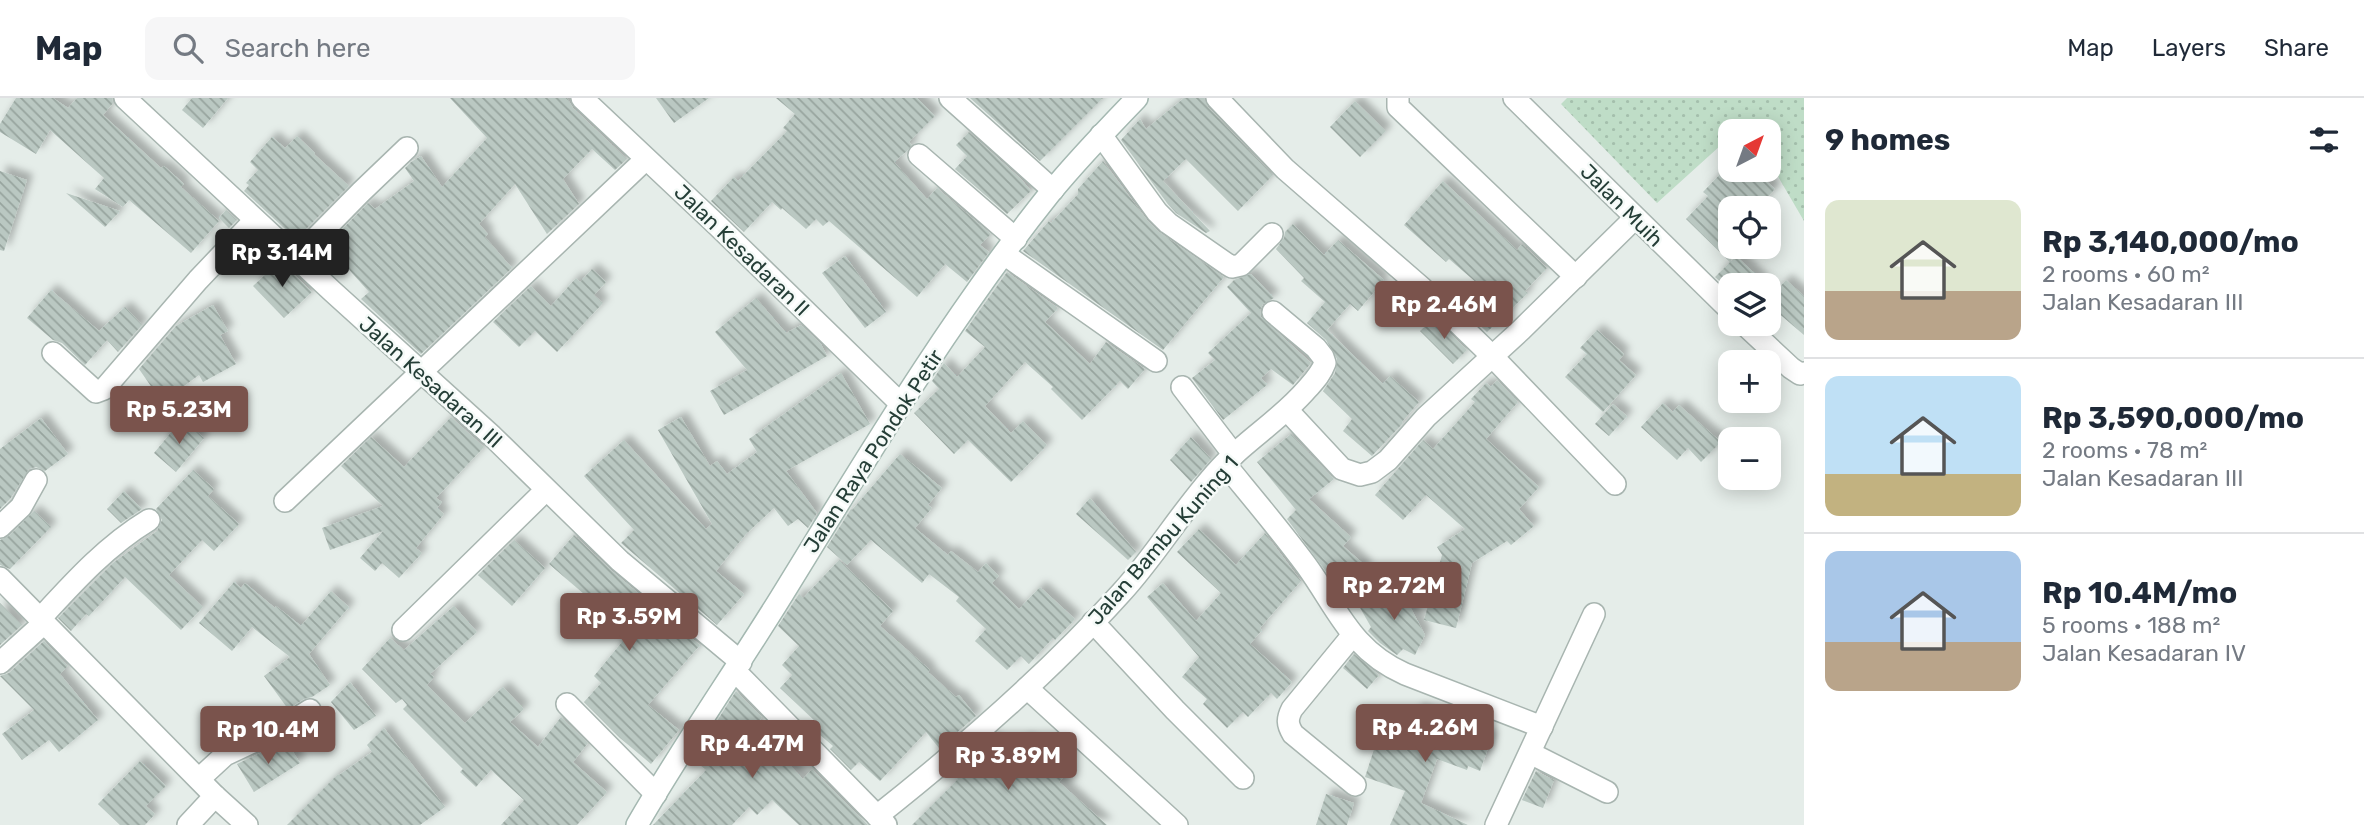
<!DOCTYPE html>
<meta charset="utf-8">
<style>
body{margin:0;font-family:Rubik,sans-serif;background:#f6f6f7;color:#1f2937;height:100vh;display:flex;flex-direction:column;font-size:26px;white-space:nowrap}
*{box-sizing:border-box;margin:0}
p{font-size:23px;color:#747a83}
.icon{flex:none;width:38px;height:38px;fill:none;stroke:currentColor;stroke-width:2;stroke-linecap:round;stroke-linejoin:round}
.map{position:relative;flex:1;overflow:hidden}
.panel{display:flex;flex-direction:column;background:#fff;width:560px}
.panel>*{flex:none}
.needle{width:46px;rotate:41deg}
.fabs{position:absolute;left:1718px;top:21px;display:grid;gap:14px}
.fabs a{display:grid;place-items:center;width:63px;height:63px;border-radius:14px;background:#fff;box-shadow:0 4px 18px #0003;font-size:35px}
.price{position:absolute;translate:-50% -60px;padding:0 16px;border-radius:7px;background:#7a534c;color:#fff;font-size:23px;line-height:46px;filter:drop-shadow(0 2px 4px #0008)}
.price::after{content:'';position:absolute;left:50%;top:42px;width:21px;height:16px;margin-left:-10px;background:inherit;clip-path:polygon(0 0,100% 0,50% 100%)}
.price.active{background:#222;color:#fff}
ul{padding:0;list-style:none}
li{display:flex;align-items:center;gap:21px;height:175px;padding:0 21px}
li+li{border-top:2px solid #e0e1e3}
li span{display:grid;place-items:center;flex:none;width:196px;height:140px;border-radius:14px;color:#555}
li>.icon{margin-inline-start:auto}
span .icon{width:84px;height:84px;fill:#fffc;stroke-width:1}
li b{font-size:30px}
h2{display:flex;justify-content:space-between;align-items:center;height:84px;padding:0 21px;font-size:30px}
header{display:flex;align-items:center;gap:42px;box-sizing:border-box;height:98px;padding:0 35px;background:#fff;border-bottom:2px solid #e0e1e3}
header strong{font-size:33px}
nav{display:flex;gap:38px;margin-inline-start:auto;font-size:24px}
.search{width:490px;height:63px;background:#f6f6f7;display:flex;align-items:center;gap:18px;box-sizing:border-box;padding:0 24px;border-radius:14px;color:#747a83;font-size:26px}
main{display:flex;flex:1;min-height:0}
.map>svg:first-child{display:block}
.green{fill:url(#green-dots)}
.building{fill:url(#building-back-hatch);filter:url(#shadow)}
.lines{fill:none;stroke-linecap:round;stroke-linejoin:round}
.minor-casing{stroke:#a8b5b0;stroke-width:24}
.secondary-casing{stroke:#a4b8b1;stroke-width:24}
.minor{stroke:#fff;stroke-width:21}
.secondary{stroke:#fff;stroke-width:21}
.labels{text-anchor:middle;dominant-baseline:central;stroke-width:5;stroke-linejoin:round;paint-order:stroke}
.street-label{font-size:21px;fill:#253e37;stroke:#f5faf8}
</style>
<header>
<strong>Map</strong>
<div class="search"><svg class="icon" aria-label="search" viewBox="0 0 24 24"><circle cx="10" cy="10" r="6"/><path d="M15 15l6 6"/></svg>Search here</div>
<nav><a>Map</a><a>Layers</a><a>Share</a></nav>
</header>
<main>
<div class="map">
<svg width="1804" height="727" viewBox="0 0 1804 727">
<defs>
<pattern id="green-dots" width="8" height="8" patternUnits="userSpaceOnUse" patternTransform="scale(1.75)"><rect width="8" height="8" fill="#bfddc7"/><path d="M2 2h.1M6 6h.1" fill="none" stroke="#a4bfac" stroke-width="1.8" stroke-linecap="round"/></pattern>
<pattern id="building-back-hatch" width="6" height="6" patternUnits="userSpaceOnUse" patternTransform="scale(1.75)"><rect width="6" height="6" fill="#bac8c2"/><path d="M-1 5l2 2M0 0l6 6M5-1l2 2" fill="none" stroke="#97a49e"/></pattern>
<filter id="shadow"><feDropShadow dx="6" dy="-6" stdDeviation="3.5" flood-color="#0004"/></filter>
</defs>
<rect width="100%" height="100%" fill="#e5ede9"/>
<!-- green -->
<polygon class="green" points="1567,0 1804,0 1804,123 1769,63 1769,33 1752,33 1746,24 1736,33 1731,33 1731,38 1657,105 1561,6"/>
<!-- building -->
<g class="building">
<polygon points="16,0 53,0 68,10 77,0 112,0 113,5 103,17 161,70 164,68 184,86 181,89 219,123 191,155 129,102 123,109 95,91 104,80 50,32 36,56 0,34 0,26"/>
<polygon points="192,0 228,0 203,30 182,12"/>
<polygon points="450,0 567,0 573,10 627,61 615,72 592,51 563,81 579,106 547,136 515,86 479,126 488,136 485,139 512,170 421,256 361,201 369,194 335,156 324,168 315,159 368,105 375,111 414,83 405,70 411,64 421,58 442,89 487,40"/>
<polygon points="656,0 709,0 674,25"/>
<polygon points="776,0 917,0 935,18 909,44 912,47 907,53 894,64 927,101 937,90 991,136 980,147 989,154 967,184 945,166 917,199 829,123 823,128 816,121 806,131 782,110 781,112 772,104 744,134 729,120 711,103 734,79 738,83 787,33 783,30 795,16"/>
<polygon points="970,0 1103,0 1040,63"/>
<polygon points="1184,0 1204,0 1208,9 1273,77 1238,113 1186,61 1163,83 1210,133 1206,135 1176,115 1167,105 1121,42 1140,21 1146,31"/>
<polygon points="1355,3 1386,33 1360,59 1330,29"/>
<polygon points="969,34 1021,81 1031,93 1007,116 955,71 967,58 956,47"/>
<polygon points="297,38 315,55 314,56 349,88 296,141 244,93 249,87 246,85 258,72 250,64 272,39 285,50"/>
<polygon points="1103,63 1147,122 1159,134 1224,179 1163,252 1023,153 1049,123 1051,125 1078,96 1078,91"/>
<polygon points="1724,72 1754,72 1775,91 1757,110 1731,110 1731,163 1736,158 1767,187 1724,187 1715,179 1730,164 1686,121 1708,98 1703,94"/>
<polygon points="0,73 27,82 4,153 0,152"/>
<polygon points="1443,83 1517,152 1522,146 1547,170 1525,193 1528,195 1487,234 1458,207 1478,186 1449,161 1446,164 1404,127"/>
<polygon points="66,95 120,113 105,129"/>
<polygon points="226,112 237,122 229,130 219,120"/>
<polygon points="1293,126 1324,157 1338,142 1384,182 1358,213 1350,206 1327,232 1383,286 1390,278 1419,304 1402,324 1403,325 1372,358 1343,333 1352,321 1323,293 1335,275 1337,261 1326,242 1307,225 1325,204 1301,183 1304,180 1276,151 1284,140 1285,134"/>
<polygon points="845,158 886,214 865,230 822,175"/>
<polygon points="280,163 312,194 284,220 253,188"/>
<polygon points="592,171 606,184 594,197 603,205 557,254 535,233 519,249 493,224 531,188 551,208 576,180 580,184"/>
<polygon points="1007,174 1058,210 1045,224 1090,266 1106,244 1145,271 1128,291 1120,283 1082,322 1051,291 1053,289 1025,264 985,308 1011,335 1023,323 1047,347 1011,384 968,342 954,356 914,315 939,291 932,283 944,265 957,279 985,249 965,233"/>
<polygon points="1251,176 1274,200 1263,206 1260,212 1261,219 1311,265 1293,287 1271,271 1261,280 1267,287 1223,322 1192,280 1215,262 1208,255 1251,215 1227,189 1234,182"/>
<polygon points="1786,182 1804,198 1804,237 1769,207 1769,201"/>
<polygon points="51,192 99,233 125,209 142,227 118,254 107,242 85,267 62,245 53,242 27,220"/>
<polygon points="756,200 786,235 801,227 821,246 827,258 724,317 710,293 747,272 715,234"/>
<polygon points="213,207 228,233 220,237 236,266 203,284 199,277 162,304 139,271 176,228"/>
<polygon points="1434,220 1467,252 1453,266 1420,233"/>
<polygon points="1597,232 1624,256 1619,262 1636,277 1603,314 1565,279 1587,256 1580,250"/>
<polygon points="841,275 870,326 786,373 817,415 808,430 798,421 788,428 774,410 746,436 716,473 744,496 717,527 621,445 634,432 584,378 624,342 706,431 712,426 658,332 681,319 710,368 717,363 727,376 757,354 749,341"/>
<polygon points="1497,282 1518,304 1486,341 1539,389 1519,411 1534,428 1511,447 1507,443 1472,465 1456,530 1424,522 1442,457 1437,449 1465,431 1426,397 1403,422 1375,397 1423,342 1433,351 1475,304 1471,301 1486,285 1491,289"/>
<polygon points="1663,305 1673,314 1679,307 1721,344 1701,364 1688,350 1677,362 1641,329"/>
<polygon points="1613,306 1627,318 1609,338 1595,326"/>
<polygon points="451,319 484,349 436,400 442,404 437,410 444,416 416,450 422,455 399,480 382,465 375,473 360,460 383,433 330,452 322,430 383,408 341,368 371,339 404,369"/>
<polygon points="41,320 68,356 45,373 36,369 29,371 10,401 0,411 0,351"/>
<polygon points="182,321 204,340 176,374 154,355"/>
<polygon points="1291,336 1334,381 1309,401 1351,439 1343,448 1367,469 1347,491 1340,491 1335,486 1287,421 1296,412 1257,364"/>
<polygon points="1191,339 1211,361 1191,384 1170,362"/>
<polygon points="900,356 942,390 928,407 932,410 915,430 948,457 951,453 978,474 986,465 999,478 992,485 1019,511 1040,489 1075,521 1055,542 1053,540 1029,566 1021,558 1007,572 975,543 986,531 956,503 959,499 929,476 922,485 871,442 847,467 827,449 851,411 852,412"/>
<polygon points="193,372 214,391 208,398 239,426 214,453 202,442 169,477 203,509 181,532 125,479 89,518 86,516 71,533 58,520 113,465 157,433 162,422 156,411"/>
<polygon points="124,393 142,411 121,425 107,411"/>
<polygon points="1090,400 1136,454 1128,462 1076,416"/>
<polygon points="34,413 51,429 10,471 0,467 0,442 9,438"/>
<polygon points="1199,431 1236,467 1265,435 1301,483 1260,530 1262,532 1250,546 1292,584 1277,601 1271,595 1248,619 1243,614 1227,630 1203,606 1207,601 1182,579 1199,559 1147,499 1163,485 1196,523 1221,495 1177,454"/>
<polygon points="574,437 612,473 700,547 648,607 679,632 651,666 620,640 584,604 601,585 594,578 622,544 626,532 549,466"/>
<polygon points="514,442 545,470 512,508 478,477"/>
<polygon points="839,462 893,513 880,528 930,572 928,574 956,599 959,597 976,618 939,650 926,634 880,683 859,664 851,672 830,651 833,648 813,631 817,625 780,590 792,577 782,567 799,548 778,528 799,496 803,500"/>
<polygon points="234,484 241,490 245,485 275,510 276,508 301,528 331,493 349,509 309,556 330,587 312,599 304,601 288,611 264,578 290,559 252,529 232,553 199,525"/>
<polygon points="1399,488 1425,537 1415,557 1403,551 1397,557 1380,545 1368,533 1371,529 1359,508"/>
<polygon points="0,505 22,527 0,547"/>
<polygon points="454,508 477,534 430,576 434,579 427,587 465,625 503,589 524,611 510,624 538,649 561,619 588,645 573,664 607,694 577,727 501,727 524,702 491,672 476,689 460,674 463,671 403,611 407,607 402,601 396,605 362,571 390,540 404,552"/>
<polygon points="44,543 68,568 60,576 98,622 59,654 49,642 22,662 2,636 34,612 0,578 9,575"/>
<polygon points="1354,556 1379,577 1367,591 1343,570"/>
<polygon points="350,584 376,618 354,632 331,604"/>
<polygon points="736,593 762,619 754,630 803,681 812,671 868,727 799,727 772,702 757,717 749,709 732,727 653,727 706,672 693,661"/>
<polygon points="1417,611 1492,639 1480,673 1468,668 1467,672 1437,661 1421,705 1468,727 1390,727 1405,693 1365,679 1379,636 1404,645"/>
<polygon points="384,630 445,709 420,727 287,727 338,676 339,677 372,654 367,647"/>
<polygon points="992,640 1011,658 1025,641 1066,676 1059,684 1107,727 912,727 958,681 951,675"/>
<polygon points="286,643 300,665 254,694 237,666"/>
<polygon points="140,663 166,688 146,708 155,716 145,727 120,727 98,706"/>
<polygon points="1536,673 1554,682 1543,710 1522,702"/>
<polygon points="1326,696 1354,705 1347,727 1316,727"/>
</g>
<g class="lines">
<!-- minor casing -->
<g class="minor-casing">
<g id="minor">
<polyline points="125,0 333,194 492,338 620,463 741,564"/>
<polyline points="582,0 718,128 900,305"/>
<polyline points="950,0 1053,92"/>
<polyline points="1217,0 1285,71 1422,190 1492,258 1615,386"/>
<polyline points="1398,0 1398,9 1576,179"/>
<polyline points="1514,0 1731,213"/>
<polyline points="1101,37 1157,114 1168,125 1227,166 1232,169 1241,167 1272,136"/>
<polyline points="919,57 1016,141"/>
<polyline points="1004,156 1156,263"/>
<polyline points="296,160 361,94 407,50"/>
<polyline points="1744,226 1791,270 1800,276 1804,275"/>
<polyline points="53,255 96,294 104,291 198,182 255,122"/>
<polyline points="1182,289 1234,357"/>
<polyline points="1288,313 1342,371 1360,377 1372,374 1388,362 1426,319 1521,232 1635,120"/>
<path d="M1225,366c27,33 55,66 81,101 32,44 45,85 99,109l137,53"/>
<polyline points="285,403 646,61"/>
<polyline points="0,429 21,409 36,382"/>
<polyline points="0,480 215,698 247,727"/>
<path d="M39,522c34,-37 67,-74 110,-100"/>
<polyline points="1093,524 1175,612 1243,680"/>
<polyline points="403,532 546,392"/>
<path d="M1352,538l-60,73c-5,10 -5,15 1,25l62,51"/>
<polyline points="0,565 44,525"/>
<polyline points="735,573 886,727"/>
<polyline points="1027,590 1177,727"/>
<polyline points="567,606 656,696"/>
<polyline points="1530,655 1607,694"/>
<polyline points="199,681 225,657 280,631 310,612"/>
<path d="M877,718c86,-68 170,-141 244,-223 37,-40 65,-90 103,-129 27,-27 58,-46 83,-75 7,-8 14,-15 18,-26l-2,-6 -7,-9 -43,-36"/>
<polyline points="188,727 215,698"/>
<polyline points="1496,727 1594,516"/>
</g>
</g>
<!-- secondary casing -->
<g class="secondary-casing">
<path id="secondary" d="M637,727c45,-78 97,-152 144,-228 85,-138 169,-279 270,-405 27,-33 57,-64 86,-94"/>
</g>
<!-- minor -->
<use href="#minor" class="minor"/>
<!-- secondary -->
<use href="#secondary" class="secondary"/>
</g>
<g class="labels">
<!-- street labels -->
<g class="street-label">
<text transform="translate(1622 107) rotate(45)">Jalan Muih</text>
<text transform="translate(742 152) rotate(44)">Jalan Kesadaran II</text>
<text transform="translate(431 284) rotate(42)">Jalan Kesadaran III</text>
<text transform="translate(873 353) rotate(-57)">Jalan Raya Pondok Petir</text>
<text transform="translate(1163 442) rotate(-49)">Jalan Bambu Kuning 1</text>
</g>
</g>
</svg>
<div class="fabs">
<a><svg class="needle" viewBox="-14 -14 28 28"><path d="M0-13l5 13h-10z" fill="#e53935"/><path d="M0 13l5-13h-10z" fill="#747a83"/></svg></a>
<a><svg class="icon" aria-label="locate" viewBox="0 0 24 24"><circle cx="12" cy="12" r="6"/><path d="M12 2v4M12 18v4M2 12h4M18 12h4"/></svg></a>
<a><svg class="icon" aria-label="layers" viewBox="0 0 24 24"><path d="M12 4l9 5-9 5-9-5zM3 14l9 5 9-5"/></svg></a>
<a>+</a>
<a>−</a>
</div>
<b class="price active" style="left:282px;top:191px">Rp 3.14M</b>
<b class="price" style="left:1444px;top:243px">Rp 2.46M</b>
<b class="price" style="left:179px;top:348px">Rp 5.23M</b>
<b class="price" style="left:1394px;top:524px">Rp 2.72M</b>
<b class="price" style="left:629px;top:555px">Rp 3.59M</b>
<b class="price" style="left:1425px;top:666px">Rp 4.26M</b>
<b class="price" style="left:268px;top:668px">Rp 10.4M</b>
<b class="price" style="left:752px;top:682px">Rp 4.47M</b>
<b class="price" style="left:1008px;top:694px">Rp 3.89M</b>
</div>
<section class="panel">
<h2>9 homes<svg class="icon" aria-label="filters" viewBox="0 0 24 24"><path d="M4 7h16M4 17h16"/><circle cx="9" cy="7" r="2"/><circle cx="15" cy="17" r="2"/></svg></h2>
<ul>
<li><span style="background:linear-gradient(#dfe7d0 65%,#b9a48a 0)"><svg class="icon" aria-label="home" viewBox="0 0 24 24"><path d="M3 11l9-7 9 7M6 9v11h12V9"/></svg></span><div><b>Rp 3,140,000/mo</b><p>2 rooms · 60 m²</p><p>Jalan Kesadaran III</p></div></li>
<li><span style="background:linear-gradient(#bfe0f5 70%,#c2b280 0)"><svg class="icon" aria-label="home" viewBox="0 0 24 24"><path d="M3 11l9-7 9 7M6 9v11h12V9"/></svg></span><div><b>Rp 3,590,000/mo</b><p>2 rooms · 78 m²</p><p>Jalan Kesadaran III</p></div></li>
<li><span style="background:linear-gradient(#a9c7e8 65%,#b9a48a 0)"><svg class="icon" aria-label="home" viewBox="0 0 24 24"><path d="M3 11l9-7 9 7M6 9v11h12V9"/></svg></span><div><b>Rp 10.4M/mo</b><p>5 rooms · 188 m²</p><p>Jalan Kesadaran IV</p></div></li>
</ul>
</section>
</main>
